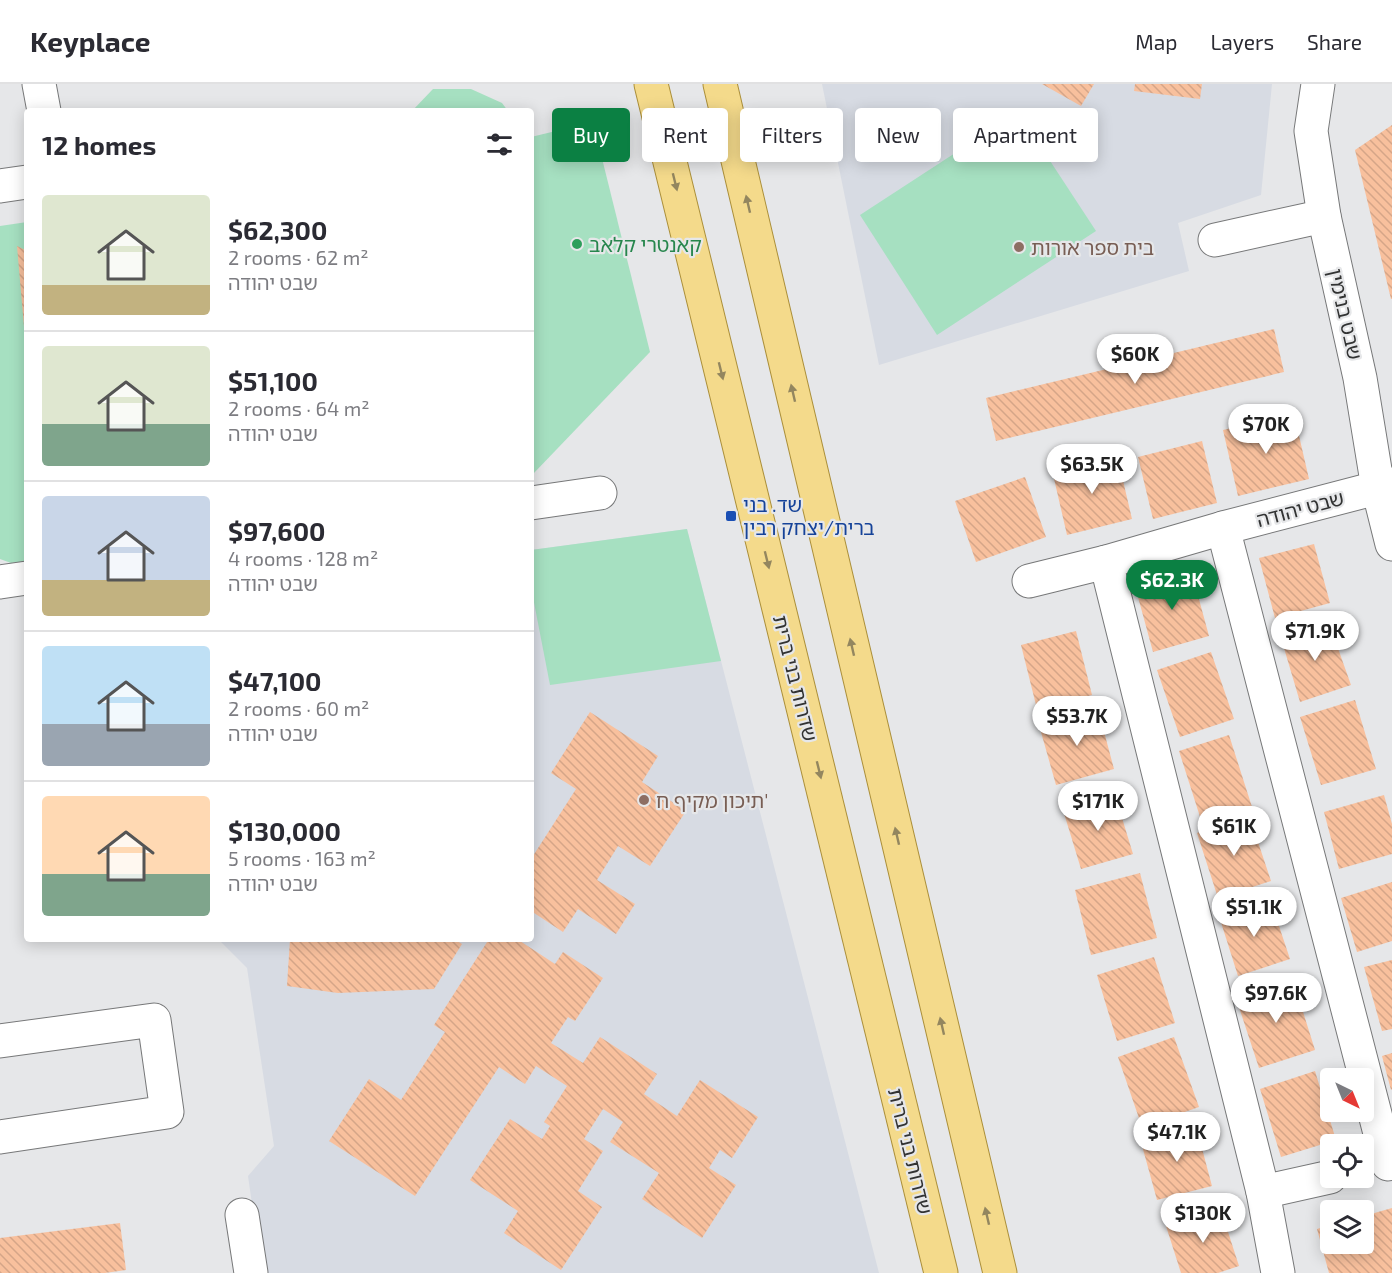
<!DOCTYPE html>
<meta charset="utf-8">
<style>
body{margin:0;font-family:"Exo 2","Noto Sans Hebrew",sans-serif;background:#f2f2f3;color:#2b2b33;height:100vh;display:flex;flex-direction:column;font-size:22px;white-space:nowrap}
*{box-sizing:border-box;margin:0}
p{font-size:20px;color:#7c7c81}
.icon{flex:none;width:33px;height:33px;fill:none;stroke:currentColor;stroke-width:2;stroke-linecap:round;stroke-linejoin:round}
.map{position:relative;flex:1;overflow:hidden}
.panel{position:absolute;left:24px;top:24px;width:510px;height:834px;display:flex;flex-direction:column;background:#fff;border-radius:6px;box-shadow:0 3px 15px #0003}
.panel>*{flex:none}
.top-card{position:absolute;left:552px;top:24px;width:570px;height:54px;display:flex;gap:12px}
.needle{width:39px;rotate:137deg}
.tools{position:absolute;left:1320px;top:984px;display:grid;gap:12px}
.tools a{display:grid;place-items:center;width:54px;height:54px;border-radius:6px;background:#fff;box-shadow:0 3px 15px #0003;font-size:30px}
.price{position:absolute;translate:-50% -51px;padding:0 14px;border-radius:21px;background:#fff;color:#222;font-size:20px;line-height:39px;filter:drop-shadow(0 2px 3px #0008)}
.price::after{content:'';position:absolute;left:50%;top:36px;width:18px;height:14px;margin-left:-9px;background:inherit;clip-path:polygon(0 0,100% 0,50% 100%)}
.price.selected{background:#0b8043;color:#fff}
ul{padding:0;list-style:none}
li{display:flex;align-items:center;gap:18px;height:150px;padding:0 18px}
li+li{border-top:2px solid #e1e1e2}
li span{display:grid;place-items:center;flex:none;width:168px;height:120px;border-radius:6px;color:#555}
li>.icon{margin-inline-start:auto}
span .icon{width:72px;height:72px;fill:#fffc;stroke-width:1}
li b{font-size:26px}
h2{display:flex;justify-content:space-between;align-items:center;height:72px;padding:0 18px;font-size:26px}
.pill{padding:0 21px;border-radius:6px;background:#fff;box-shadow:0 3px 15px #0003;font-size:21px;line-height:54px}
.pill.selected{background:#0b8043;color:#fff}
header{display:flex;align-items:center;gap:36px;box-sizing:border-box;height:84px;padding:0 30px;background:#fff;border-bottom:2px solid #e1e1e2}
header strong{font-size:28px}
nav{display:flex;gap:33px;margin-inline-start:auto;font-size:21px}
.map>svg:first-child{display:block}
.built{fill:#d7dbe3}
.garden{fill:#a6e0c1}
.building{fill:url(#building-back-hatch)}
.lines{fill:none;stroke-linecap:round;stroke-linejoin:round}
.minor-casing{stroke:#777879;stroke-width:35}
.major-casing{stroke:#ab8f3a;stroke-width:35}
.minor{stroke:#fff;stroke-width:33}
.major{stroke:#f4da8b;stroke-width:33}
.oneway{fill:#93865f}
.leisure-dot{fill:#2e9e5b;stroke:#e6e7e9;stroke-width:2}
.education-dot{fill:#8d6e63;stroke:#e6e7e9;stroke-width:2}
.transit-dot{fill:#1a4fb4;stroke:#e6e7e9;stroke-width:2}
.labels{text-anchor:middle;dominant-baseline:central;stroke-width:4.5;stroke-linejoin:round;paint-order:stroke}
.leisure-label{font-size:20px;fill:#27864d;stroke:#e6e7e9;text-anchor:start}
.education-label{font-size:20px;fill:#785e54;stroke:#e6e7e9;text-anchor:start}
.street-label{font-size:20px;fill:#323333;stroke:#e6e7e9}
.transit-label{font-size:20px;fill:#164399;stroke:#e6e7e9;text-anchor:start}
</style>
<header>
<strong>Keyplace</strong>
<nav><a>Map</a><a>Layers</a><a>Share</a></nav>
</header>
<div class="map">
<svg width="1392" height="1189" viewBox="0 0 1392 1189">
<defs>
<pattern id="building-back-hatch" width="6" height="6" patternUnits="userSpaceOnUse" patternTransform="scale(1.5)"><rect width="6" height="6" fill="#f8c09d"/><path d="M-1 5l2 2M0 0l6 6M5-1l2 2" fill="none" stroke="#d5a588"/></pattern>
</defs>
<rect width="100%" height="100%" fill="#e6e7e9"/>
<!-- built -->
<g class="built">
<polygon points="822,0 1272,0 1261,111 1178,139 1189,187 879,281"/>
<polygon points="687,445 879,1189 262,1189 248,1092 274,1062 247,884 218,855 531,855 531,466"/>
</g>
<!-- garden -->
<g class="garden">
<polygon points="433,5 471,5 502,19 508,27 412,27"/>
<polygon points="1018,28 1096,147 937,251 860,131"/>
<polygon points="593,38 650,268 533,390 531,390 531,53"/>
<polygon points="27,138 27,477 11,479 0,475 0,142"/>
<polygon points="687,445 721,577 550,601 531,503 531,466"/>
</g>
<!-- building -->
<g class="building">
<polygon points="1042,0 1094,0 1081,22"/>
<polygon points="1135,0 1202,0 1200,15 1134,7"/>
<polygon points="1392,41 1392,215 1391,215 1355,66"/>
<polygon points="17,162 27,167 27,254 25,254"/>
<polygon points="1274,245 1284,288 996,357 986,314"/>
<polygon points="1294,330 1309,395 1238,412 1223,346"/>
<polygon points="1202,357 1217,419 1153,435 1138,373"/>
<polygon points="1117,371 1132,435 1067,451 1052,386"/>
<polygon points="1025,393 1046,453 976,478 955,417"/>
<polygon points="1314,460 1330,519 1275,534 1259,474"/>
<polygon points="1191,486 1209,552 1153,568 1135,502"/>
<polygon points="1329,539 1351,601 1300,618 1281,554"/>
<polygon points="1076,547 1092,611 1037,625 1021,561"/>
<polygon points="1211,568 1234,635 1180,653 1157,586"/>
<polygon points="1355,616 1376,685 1321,701 1300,633"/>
<polygon points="1098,625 1114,685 1056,701 1039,641"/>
<polygon points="590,628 658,672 642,698 686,727 650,782 618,762 597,796 635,820 616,850 578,825 563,848 531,827 531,775 576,705 551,689"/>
<polygon points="1229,651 1252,723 1202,739 1179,667"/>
<polygon points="1115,711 1133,770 1081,785 1063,726"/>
<polygon points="1384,711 1392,740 1392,770 1339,785 1324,728"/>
<polygon points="1249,731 1271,797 1218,814 1197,749"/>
<polygon points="1140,789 1157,854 1091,871 1075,806"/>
<polygon points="1392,798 1392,857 1357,868 1341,814"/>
<polygon points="1270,815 1290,875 1238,892 1219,832"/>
<polygon points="290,855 454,855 462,860 434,905 338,909 287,902"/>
<polygon points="489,855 517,855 555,880 563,868 603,894 575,937 568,933 551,959 583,979 600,953 657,990 644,1010 677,1032 700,996 758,1033 732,1074 720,1066 709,1084 736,1101 702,1154 642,1115 659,1089 610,1058 623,1038 603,1025 584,1055 603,1067 578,1107 602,1123 561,1186 504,1149 518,1127 470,1096 510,1035 542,1055 550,1042 544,1038 567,1002 536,982 525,1000 499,983 415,1112 329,1057 369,995 401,1016 445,948 434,941"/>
<polygon points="1154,873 1175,939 1117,957 1097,891"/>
<polygon points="1392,876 1392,945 1382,947 1364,883"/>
<polygon points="1293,896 1315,966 1259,984 1236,914"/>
<polygon points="1174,953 1199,1023 1142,1043 1118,973"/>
<polygon points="1392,969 1392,1005 1391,1006 1382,972"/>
<polygon points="1315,987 1336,1056 1281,1073 1260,1005"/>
<polygon points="1196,1042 1212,1102 1157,1116 1141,1058"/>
<polygon points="1220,1123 1239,1182 1218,1189 1181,1189 1166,1142"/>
<polygon points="1392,1124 1392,1189 1329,1189 1317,1145 1330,1141 1330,1160 1364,1160 1364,1132"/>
<polygon points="120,1139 126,1186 105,1189 0,1189 0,1154"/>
</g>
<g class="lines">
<!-- minor casing -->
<g class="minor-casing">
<g id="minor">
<polyline points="39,0 44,27"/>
<polyline points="1318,0 1311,47 1324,132 1360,294 1378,404 1392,460"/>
<polyline points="0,102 27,98"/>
<polyline points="1215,156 1324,132"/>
<polyline points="531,419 600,409"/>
<polyline points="1223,444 1388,1080"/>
<polyline points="1106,478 1263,1108 1278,1189"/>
<polyline points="1029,497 1106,478 1223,444 1392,400"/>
<polyline points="0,498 27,494"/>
<polyline points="0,957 154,936 167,1028 0,1053"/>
<polyline points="1263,1108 1330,1093"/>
<polyline points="242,1131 251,1189"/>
</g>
</g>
<!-- major casing -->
<g class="major-casing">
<g id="major">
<polyline points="651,0 941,1189"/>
<polyline points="720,0 1000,1189"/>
</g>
</g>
<!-- minor -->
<use href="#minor" class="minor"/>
<!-- major -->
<use href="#major" class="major"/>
</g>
<!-- one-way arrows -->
<defs><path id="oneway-solid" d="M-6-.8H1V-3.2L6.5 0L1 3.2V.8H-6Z" transform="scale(1.5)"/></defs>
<g class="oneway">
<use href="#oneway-solid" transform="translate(675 98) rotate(76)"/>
<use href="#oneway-solid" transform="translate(748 120) rotate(-103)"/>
<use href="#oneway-solid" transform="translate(721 287) rotate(76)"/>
<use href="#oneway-solid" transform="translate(793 309) rotate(-103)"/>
<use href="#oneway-solid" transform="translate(767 476) rotate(76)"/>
<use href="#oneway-solid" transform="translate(852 563) rotate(-103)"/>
<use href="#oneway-solid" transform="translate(819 686) rotate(76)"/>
<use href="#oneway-solid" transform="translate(897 752) rotate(-103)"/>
<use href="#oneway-solid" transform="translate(942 942) rotate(-103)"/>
<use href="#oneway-solid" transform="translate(987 1132) rotate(-103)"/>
</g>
<!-- markers -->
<circle class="leisure-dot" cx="577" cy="160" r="6"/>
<g class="education-dot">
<circle cx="1019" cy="163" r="6"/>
<circle cx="644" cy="716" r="6"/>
</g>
<rect class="transit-dot" x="725" y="426" width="12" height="12" rx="3"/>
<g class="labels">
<!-- leisure labels -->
<g class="leisure-label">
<text x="589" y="160">קאנטרי קלאב</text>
</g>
<!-- education labels -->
<g class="education-label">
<text x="1031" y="163">בית ספר אורות</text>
<text x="656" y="716">תיכון מקיף ח'</text>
</g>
<!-- street labels -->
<g class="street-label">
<text transform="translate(1346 230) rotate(77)">שבט בנימין</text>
<text transform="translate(1300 424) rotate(-15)">שבט יהודה</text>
<text transform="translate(796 594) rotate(76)">שדרות בני ברית</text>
<text transform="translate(911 1067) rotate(76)">שדרות בני ברית</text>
</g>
<!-- transit labels -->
<g class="transit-label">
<text x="743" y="420">שד. בני<tspan x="743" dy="23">ברית/יצחק רבין</tspan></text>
</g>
</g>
</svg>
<div class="tools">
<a><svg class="needle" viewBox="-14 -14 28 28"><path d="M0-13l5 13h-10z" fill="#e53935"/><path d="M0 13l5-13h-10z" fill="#7c7c81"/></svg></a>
<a><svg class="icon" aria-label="locate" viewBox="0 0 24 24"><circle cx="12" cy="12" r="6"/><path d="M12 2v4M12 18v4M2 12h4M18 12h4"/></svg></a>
<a><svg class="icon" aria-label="layers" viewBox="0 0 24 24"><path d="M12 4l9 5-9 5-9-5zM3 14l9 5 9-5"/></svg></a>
</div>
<b class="price" style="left:1135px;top:301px">$60K</b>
<b class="price" style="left:1266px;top:371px">$70K</b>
<b class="price" style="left:1092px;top:411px">$63.5K</b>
<b class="price selected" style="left:1172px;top:527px">$62.3K</b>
<b class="price" style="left:1315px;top:578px">$71.9K</b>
<b class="price" style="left:1077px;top:663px">$53.7K</b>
<b class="price" style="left:1098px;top:748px">$171K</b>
<b class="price" style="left:1234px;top:773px">$61K</b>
<b class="price" style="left:1254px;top:854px">$51.1K</b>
<b class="price" style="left:1276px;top:940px">$97.6K</b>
<b class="price" style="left:1177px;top:1079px">$47.1K</b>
<b class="price" style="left:1203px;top:1160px">$130K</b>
<div class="top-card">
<a class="pill selected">Buy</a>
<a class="pill">Rent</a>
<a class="pill">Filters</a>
<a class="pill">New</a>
<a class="pill">Apartment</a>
</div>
<section class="panel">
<h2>12 homes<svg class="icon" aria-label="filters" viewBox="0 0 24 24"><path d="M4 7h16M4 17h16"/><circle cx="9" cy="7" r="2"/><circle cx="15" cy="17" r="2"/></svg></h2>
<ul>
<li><span style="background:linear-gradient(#dfe7d0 75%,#c2b280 0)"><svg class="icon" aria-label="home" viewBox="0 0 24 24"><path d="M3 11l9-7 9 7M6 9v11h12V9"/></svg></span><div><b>$62,300</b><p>2 rooms · 62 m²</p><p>שבט יהודה</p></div></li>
<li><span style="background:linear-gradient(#dfe7d0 65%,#7fa58c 0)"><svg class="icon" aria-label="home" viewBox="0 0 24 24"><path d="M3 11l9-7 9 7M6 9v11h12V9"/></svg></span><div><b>$51,100</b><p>2 rooms · 64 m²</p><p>שבט יהודה</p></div></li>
<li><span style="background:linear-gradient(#c9d6e8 70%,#c2b280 0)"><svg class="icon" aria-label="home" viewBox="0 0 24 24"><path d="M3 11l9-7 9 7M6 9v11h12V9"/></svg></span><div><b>$97,600</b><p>4 rooms · 128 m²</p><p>שבט יהודה</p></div></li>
<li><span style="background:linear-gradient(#bfe0f5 65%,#9aa5b1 0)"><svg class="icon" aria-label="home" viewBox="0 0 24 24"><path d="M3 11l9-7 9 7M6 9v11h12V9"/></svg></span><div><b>$47,100</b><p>2 rooms · 60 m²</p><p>שבט יהודה</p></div></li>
<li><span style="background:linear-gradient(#ffd9b3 65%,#7fa58c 0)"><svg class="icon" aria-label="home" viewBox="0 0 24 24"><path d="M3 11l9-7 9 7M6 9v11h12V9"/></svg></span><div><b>$130,000</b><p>5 rooms · 163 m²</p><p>שבט יהודה</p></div></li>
</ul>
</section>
</div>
